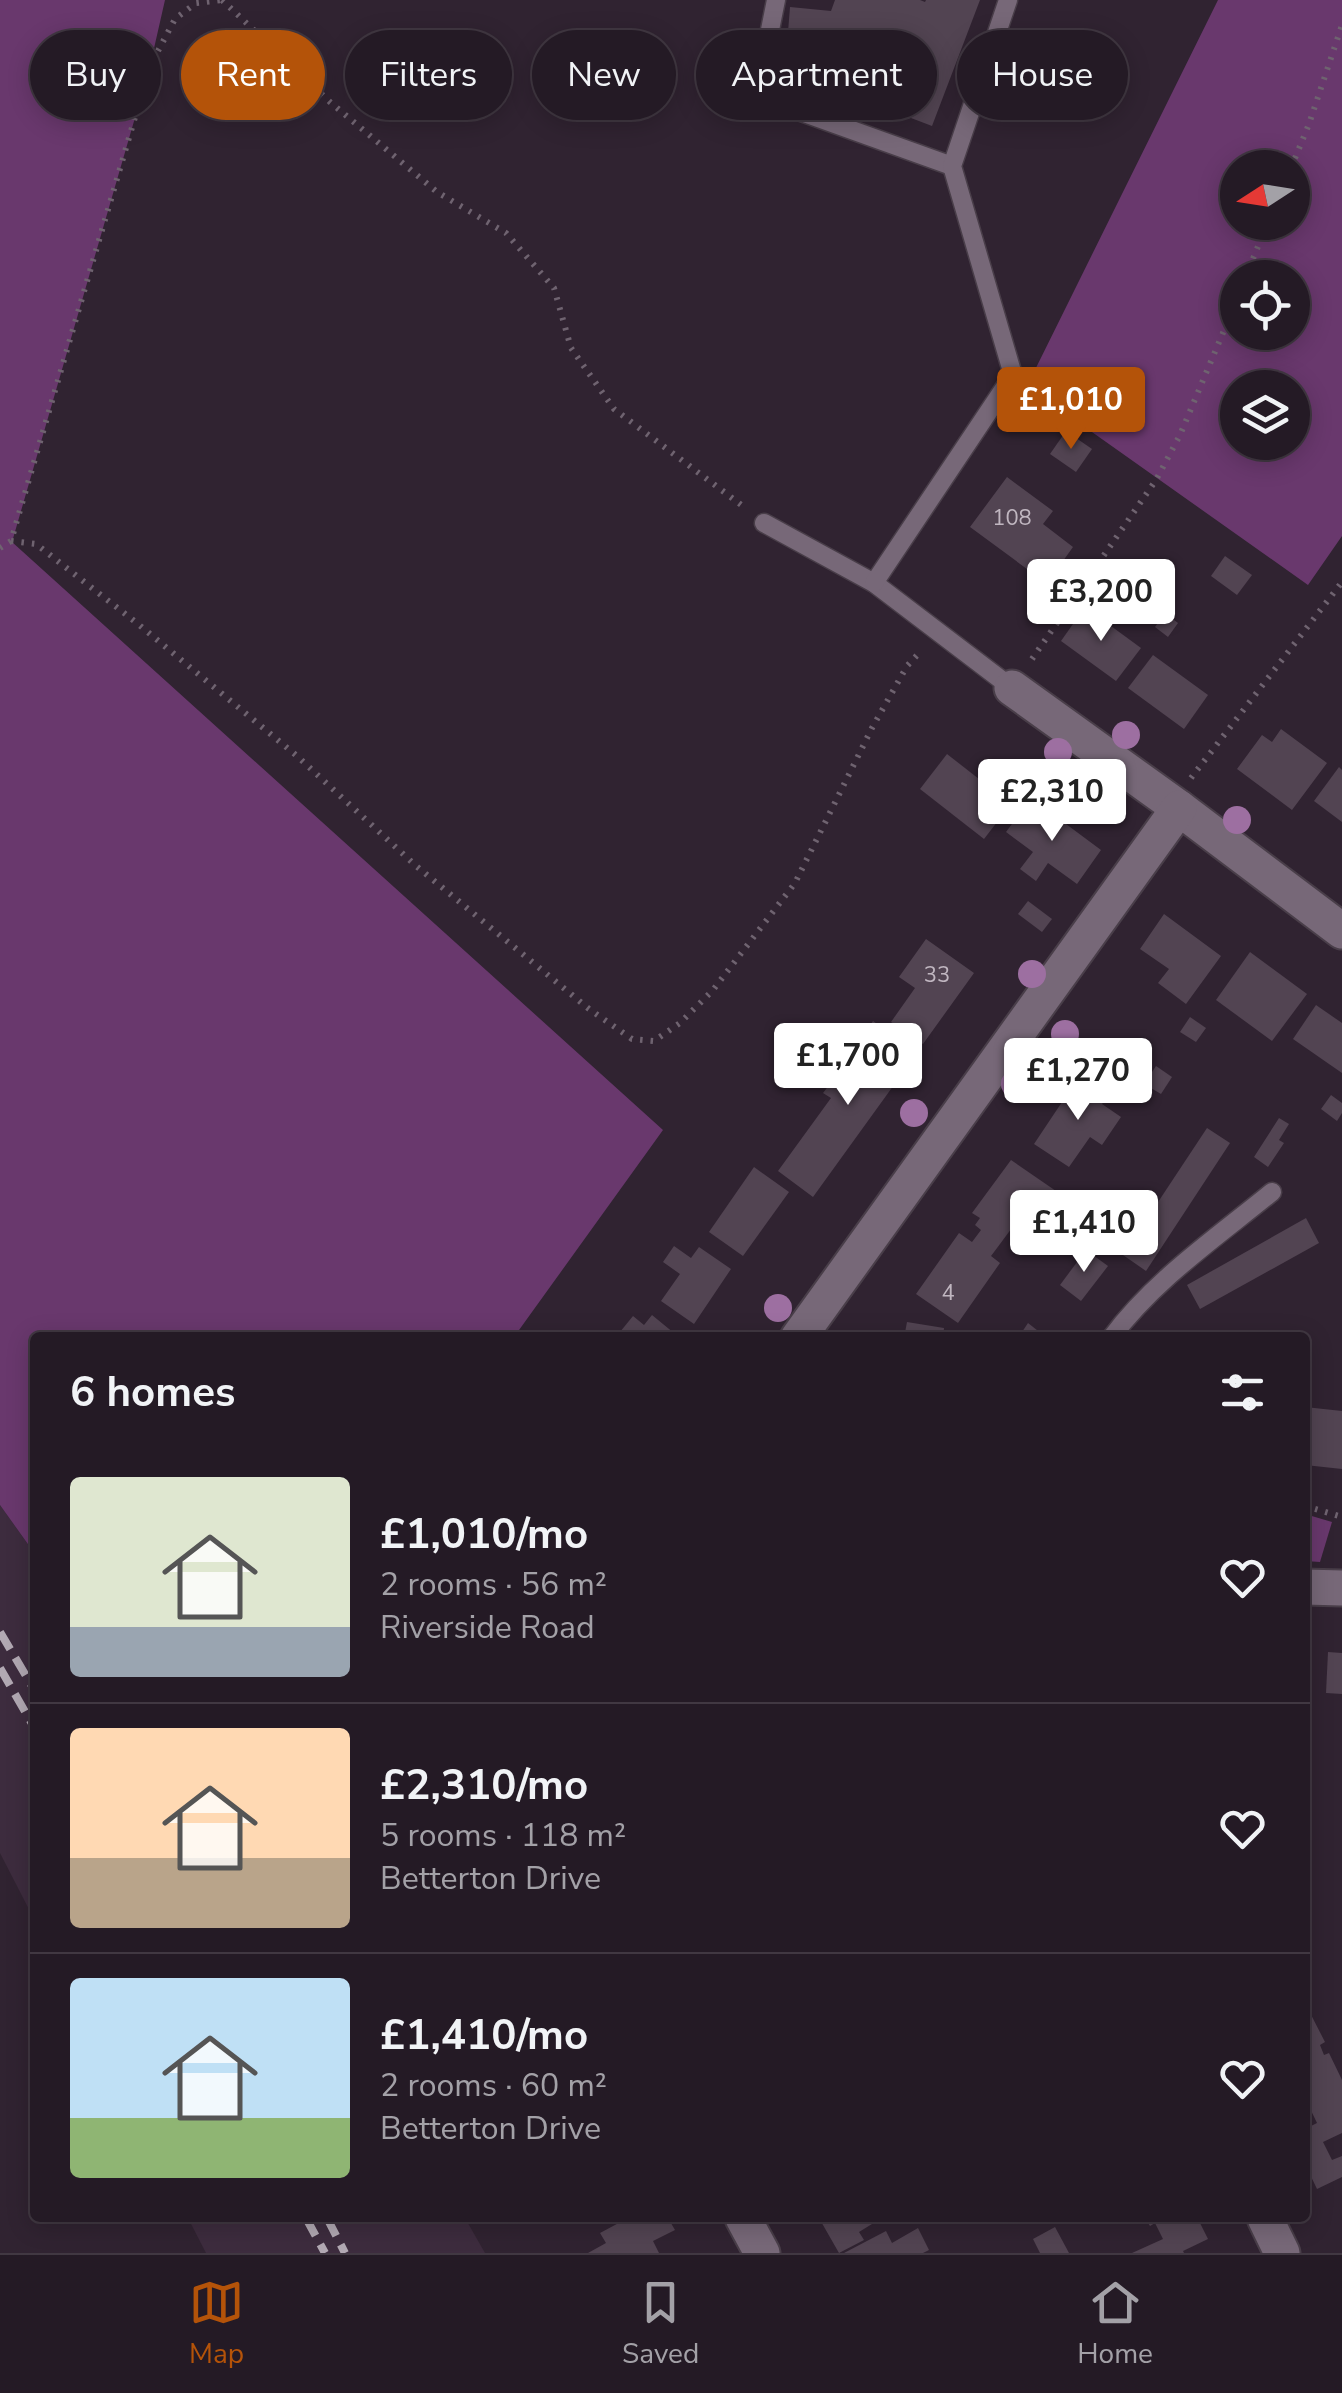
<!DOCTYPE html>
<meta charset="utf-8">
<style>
body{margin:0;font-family:"Nunito Sans",sans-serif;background:#2c232d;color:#f1f3f6;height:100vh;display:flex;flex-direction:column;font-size:38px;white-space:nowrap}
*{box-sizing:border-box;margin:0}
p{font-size:32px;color:#a3a1a7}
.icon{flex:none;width:55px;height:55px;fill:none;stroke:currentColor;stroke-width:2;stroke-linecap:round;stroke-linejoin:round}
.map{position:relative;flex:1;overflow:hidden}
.panel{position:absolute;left:30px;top:1332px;width:1280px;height:890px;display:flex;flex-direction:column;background:#241a25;border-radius:10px;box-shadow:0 5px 25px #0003,0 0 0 2px #413842}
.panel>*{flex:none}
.hud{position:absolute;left:30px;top:30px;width:1282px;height:90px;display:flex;gap:20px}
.needle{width:65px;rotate:258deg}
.controls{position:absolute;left:1220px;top:150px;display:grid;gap:20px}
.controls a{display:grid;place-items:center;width:90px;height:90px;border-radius:50%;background:#241a25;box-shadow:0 5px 25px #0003,0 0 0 2px #413842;font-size:50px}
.price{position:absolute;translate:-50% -85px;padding:0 22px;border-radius:10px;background:#fff;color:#222;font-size:32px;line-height:65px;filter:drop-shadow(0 2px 5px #0008)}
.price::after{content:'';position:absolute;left:50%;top:60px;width:30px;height:22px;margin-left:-15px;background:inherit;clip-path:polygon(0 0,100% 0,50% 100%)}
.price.current{background:#b45309;color:#fff}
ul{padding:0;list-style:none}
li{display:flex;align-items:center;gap:30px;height:250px;padding:0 40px}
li+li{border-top:2px solid #413842}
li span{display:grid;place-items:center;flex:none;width:280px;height:200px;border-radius:10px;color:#555}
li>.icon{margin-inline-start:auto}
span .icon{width:120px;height:120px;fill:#fffc;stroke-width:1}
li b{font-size:42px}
h2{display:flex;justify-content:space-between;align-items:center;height:120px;padding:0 40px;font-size:42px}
.tag{padding:0 35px;border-radius:45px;background:#241a25;box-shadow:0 5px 25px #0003,0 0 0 2px #413842;font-size:35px;line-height:90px}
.tag.current{background:#b45309;color:#fff}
.menu{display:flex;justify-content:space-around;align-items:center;height:140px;border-top:2px solid #413842;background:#241a25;font-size:28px;color:#a3a1a7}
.menu a{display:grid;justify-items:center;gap:5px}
.menu .current{color:#b45309}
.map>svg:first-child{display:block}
.built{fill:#3d2c3e}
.green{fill:#69386d;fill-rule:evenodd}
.building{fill:#524452}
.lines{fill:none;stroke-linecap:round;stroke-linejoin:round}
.lane-casing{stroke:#493e49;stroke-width:21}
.street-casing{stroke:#493e49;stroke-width:39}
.path{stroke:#6f6370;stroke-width:6;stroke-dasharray:2.5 8;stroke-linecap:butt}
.lane{stroke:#776878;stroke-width:18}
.street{stroke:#776878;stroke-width:35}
.rail{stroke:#b2a9b3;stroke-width:8;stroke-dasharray:20 10;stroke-linecap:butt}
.tree{fill:#9d6fa1}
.labels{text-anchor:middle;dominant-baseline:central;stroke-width:8;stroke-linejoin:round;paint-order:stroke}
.number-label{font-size:22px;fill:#c0b6c0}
</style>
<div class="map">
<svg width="1342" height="2253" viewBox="0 0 1342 2253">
<rect width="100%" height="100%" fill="#302331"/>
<!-- built -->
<g class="built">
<polygon points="0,1505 35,1554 35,1921 0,1853"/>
<polygon points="188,2218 465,2218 485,2253 206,2253"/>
</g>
<!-- green -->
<g class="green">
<polygon points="0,0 165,0 150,66 12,542 663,1130 514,1337 35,1338 35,1554 0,1505"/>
<path d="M1218,0h124v536l-34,49 -281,-199zM1238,168h54v54h-54zM1238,278h54v54h-54zM1238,388h54v54h-54z"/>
<polygon points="1305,1514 1332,1522 1320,1562 1305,1561"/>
</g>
<!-- building -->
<g class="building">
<polygon points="835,0 920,0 925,2 926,0 980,0 932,126 785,70 790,7 831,11"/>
<polygon points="1066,431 1092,449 1076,472 1050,454"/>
<polygon points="1007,477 1053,511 1043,524 1073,547 1063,561 1081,574 1065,597 970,527"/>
<polygon points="1225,556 1252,575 1237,595 1211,576"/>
<polygon points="1085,607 1141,648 1116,681 1061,641"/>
<polygon points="1165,613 1178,623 1168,637 1155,627"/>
<polygon points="1153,655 1208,695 1184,729 1128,688"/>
<polygon points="1281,729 1327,763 1292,810 1237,769 1262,735 1272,742"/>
<polygon points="947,754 1011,804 984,839 920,789"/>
<polygon points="1339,767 1342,770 1342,822 1314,801"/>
<polygon points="1031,798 1101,850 1077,884 1048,863 1036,881 1020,869 1033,852 1006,832"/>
<polygon points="1028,901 1052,919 1042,932 1018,914"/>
<polygon points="1164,914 1221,956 1186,1004 1158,983 1169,969 1140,949"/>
<polygon points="926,939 974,973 923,1044 891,1022 915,988 899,977"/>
<polygon points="1250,952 1307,994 1272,1041 1216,1000"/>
<polygon points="1316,1005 1342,1023 1342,1073 1293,1039"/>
<polygon points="1190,1017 1206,1028 1196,1042 1180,1032"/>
<polygon points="873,1021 917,1053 813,1197 778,1171 831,1098 823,1093 833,1080 847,1090 862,1068 847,1057"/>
<polygon points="1120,1050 1148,1067 1140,1081 1112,1063"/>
<polygon points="1156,1066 1172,1077 1161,1094 1144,1084"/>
<polygon points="1089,1078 1111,1093 1102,1104 1121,1117 1102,1145 1090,1137 1069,1167 1034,1144 1074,1084 1082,1090"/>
<polygon points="1331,1095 1342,1103 1342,1113 1337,1121 1321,1109"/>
<polygon points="1279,1118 1289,1124 1279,1140 1284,1143 1268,1167 1254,1157"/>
<polygon points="1207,1128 1230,1143 1146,1271 1123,1255"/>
<polygon points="1011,1160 1056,1191 1038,1217 1026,1209 1000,1244 991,1256 1000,1263 958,1323 916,1294 959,1233 972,1242 981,1230 975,1225 980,1218 972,1213"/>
<polygon points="754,1167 789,1192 743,1256 709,1232"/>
<polygon points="1306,1218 1319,1243 1200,1309 1187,1285"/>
<polygon points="674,1246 691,1258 699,1247 731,1269 694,1324 661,1301 680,1274 663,1262"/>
<polygon points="1086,1250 1108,1266 1081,1301 1060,1285"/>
<polygon points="652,1315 680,1338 626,1338 620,1332 633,1316 644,1325"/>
<polygon points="907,1322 944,1328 943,1338 904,1338"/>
<polygon points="1028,1323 1047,1338 1018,1338"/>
<polygon points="1305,1407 1342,1411 1342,1469 1305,1465"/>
<polygon points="1328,1652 1342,1653 1342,1694 1326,1693"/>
<polygon points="1305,2003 1325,2042 1320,2045 1324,2055 1329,2053 1342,2080 1342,2133 1323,2142 1332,2160 1342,2156 1342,2177 1317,2189 1305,2164 1305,2129 1317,2123 1305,2098"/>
<polygon points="628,2218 668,2218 675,2230 653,2241 659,2253 588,2253 606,2243 600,2233"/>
<polygon points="819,2218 868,2218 872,2224 859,2232 864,2240 839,2253"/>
<polygon points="1145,2218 1190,2218 1193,2224 1199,2221 1208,2239 1183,2251 1184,2253 1132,2253 1163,2239 1155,2223 1150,2226"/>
<polygon points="1055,2227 1069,2253 1040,2253 1033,2239"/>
<polygon points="918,2228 929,2250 923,2253 844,2253 886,2231 892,2243"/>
</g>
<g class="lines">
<!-- lane casing -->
<g class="lane-casing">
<g id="lane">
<polyline points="776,0 763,65 782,105 952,166"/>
<polyline points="764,523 874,583 1012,688"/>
<polyline points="874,583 1013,375 952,166 1008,0"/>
<path d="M1111,1338c43,-58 106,-101 161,-146"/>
</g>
</g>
<!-- street casing -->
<g class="street-casing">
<g id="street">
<polyline points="1012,688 1179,808 1342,931"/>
<polyline points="798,1338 1179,808"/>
<polyline points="1305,1587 1342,1588"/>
<polyline points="743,2218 762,2253"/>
<polyline points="1265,2218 1282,2253"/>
</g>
</g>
<!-- path -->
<g class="path">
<polyline points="222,0 330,102 437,192 506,233 554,288 571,348 614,409 744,507"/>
<polyline points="1291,168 1309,124 1342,25"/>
<polyline points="1245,278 1268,222"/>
<polyline points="11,541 36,544 138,624 297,756 415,865 589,1009 632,1039 654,1041 680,1023 713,990 795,883 872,728 907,666 920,652"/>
<polyline points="0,548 11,541 150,66 175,19 196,3 221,0"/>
<polyline points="1032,659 1156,480 1180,435 1238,297"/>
<polyline points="1191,778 1342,582"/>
<polyline points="1305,1506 1342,1517"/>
</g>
<!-- lane -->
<use href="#lane" class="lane"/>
<!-- street -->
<use href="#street" class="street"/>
<!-- rail -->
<g class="rail">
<polyline points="0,1632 35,1691"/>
<polyline points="0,1668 35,1729"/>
<polyline points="306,2218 325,2253"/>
<polyline points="327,2218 345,2253"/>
</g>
</g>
<!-- trees -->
<g class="tree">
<circle cx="1126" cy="735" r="14"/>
<circle cx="1058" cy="752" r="14"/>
<circle cx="1087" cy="784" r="14"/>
<circle cx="1237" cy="820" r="14"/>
<circle cx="1032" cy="974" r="14"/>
<circle cx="1065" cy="1034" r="14"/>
<circle cx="1015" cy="1084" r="14"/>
<circle cx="914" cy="1113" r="14"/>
<circle cx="778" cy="1308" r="14"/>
</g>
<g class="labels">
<!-- number labels -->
<g class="number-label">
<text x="1012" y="518">108</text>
<text x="937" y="975">33</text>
<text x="948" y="1293">4</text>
</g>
</g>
</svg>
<div class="controls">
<a><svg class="needle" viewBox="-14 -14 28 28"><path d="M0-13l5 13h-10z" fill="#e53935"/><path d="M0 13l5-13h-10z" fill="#a3a1a7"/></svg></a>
<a><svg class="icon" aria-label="locate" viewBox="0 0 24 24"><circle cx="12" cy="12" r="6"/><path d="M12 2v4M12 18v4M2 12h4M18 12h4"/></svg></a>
<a><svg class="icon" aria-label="layers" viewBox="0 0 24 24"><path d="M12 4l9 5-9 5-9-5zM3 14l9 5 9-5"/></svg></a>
</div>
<b class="price current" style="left:1071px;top:452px">£1,010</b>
<b class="price" style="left:1101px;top:644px">£3,200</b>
<b class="price" style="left:1052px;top:844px">£2,310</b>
<b class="price" style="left:848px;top:1108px">£1,700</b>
<b class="price" style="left:1078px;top:1123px">£1,270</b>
<b class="price" style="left:1084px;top:1275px">£1,410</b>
<div class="hud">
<a class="tag">Buy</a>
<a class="tag current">Rent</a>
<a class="tag">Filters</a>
<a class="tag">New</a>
<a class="tag">Apartment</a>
<a class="tag">House</a>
</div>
<section class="panel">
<h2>6 homes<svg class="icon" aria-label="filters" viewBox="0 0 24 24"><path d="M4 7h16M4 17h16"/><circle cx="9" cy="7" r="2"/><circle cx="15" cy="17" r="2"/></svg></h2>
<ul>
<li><span style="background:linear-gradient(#dfe7d0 75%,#9aa5b1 0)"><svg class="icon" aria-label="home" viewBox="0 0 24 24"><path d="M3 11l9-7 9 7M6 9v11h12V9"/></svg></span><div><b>£1,010/mo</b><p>2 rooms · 56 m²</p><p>Riverside Road</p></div><svg class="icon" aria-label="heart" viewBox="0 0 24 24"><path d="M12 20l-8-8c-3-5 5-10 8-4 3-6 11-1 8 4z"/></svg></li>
<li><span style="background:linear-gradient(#ffd9b3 65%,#b9a48a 0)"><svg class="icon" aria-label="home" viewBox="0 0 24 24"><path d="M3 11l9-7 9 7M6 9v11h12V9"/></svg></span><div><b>£2,310/mo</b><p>5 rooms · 118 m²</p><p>Betterton Drive</p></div><svg class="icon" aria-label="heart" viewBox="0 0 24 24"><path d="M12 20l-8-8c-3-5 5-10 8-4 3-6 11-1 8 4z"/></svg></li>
<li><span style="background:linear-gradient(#bfe0f5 70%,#8fb573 0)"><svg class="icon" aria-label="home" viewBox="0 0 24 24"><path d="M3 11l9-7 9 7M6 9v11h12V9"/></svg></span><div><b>£1,410/mo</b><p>2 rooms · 60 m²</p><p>Betterton Drive</p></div><svg class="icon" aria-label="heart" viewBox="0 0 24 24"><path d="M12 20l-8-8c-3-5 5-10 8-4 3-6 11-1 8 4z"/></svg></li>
</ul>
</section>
</div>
<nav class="menu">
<a class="current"><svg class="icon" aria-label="map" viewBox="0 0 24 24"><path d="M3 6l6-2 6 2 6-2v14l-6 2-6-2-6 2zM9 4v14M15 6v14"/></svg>Map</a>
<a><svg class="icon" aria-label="saved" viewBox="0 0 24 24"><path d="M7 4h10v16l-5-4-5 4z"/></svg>Saved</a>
<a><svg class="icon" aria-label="home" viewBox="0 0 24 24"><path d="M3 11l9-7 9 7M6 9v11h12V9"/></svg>Home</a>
</nav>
